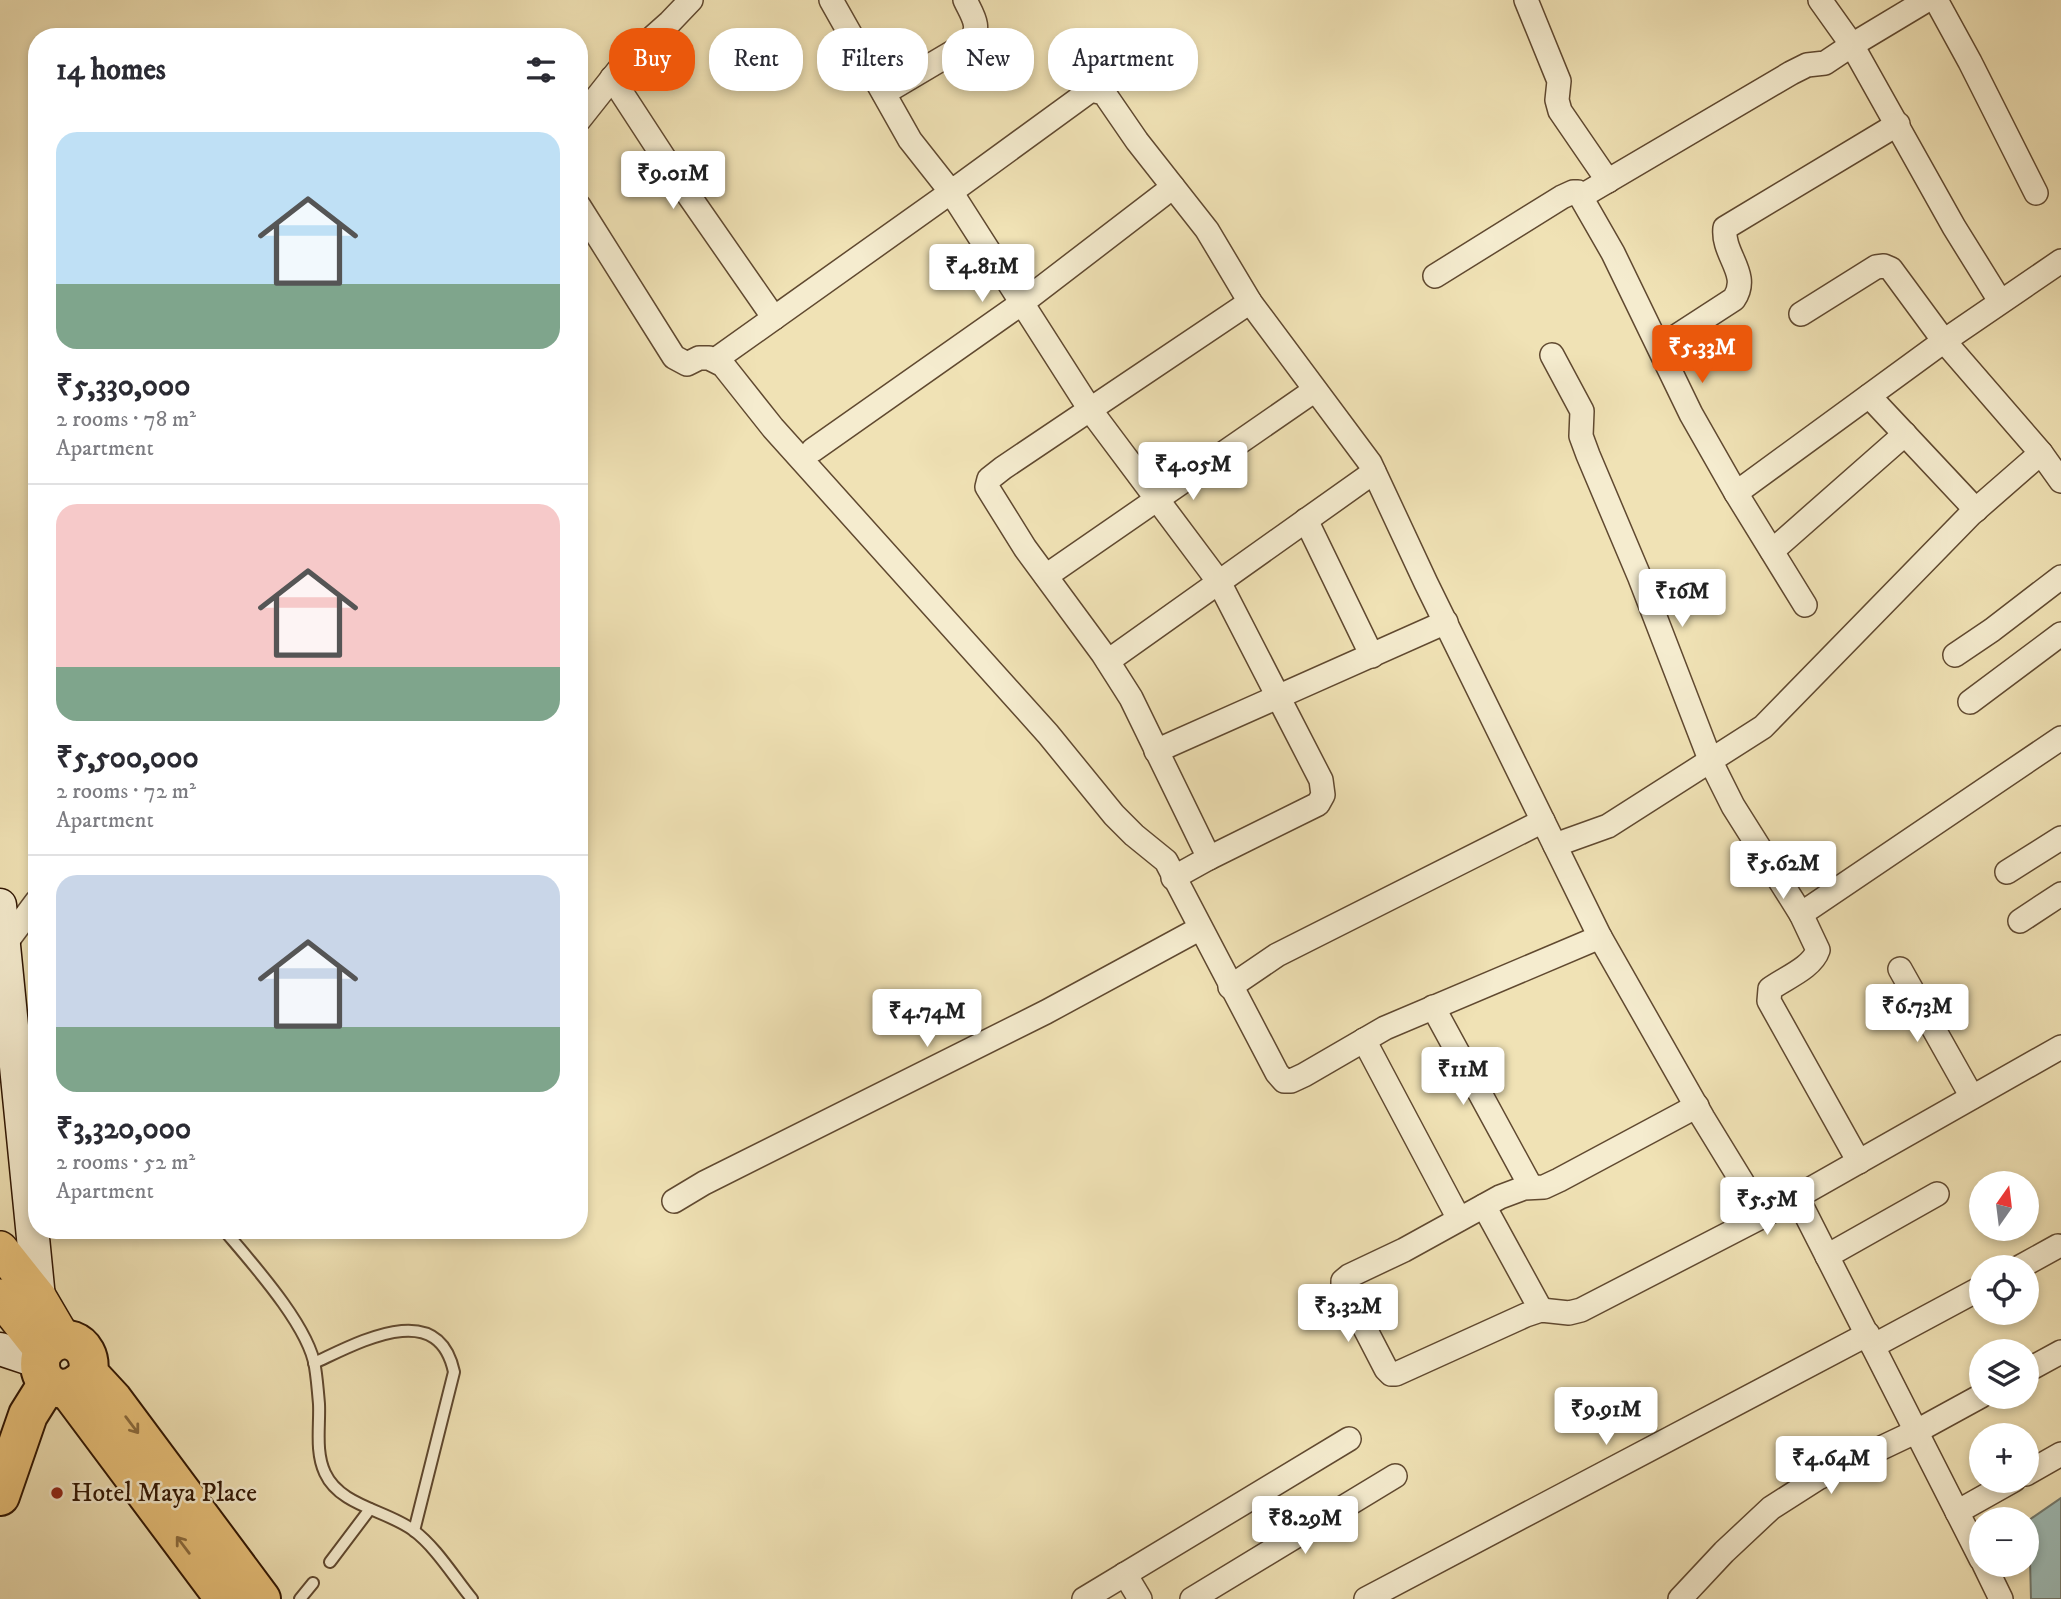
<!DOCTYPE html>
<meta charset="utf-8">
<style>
body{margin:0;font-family:"IM FELL DW Pica",serif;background:#f2f2f3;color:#2b2b33;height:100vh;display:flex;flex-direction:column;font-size:26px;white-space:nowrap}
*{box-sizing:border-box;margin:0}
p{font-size:23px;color:#7c7c81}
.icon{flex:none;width:38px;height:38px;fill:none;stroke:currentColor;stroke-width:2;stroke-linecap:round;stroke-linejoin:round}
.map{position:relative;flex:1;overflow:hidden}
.sheet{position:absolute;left:28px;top:28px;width:560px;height:1211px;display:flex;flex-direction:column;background:#fff;border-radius:28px;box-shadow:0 4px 10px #0003}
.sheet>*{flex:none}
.banner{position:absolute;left:609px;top:28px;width:665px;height:63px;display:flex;gap:14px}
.needle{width:46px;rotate:14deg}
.tools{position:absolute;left:1969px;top:1171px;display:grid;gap:14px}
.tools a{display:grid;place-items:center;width:70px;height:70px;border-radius:50%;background:#fff;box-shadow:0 4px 10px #0003;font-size:35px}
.price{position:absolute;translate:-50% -60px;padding:0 16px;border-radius:7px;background:#fff;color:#222;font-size:23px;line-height:46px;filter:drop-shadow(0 2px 4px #0008)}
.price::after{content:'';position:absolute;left:50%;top:42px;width:21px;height:16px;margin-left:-10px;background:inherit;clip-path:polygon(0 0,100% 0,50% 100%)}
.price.active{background:#ea580c;color:#fff}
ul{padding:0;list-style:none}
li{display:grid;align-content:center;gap:14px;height:371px;padding:0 28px}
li+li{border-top:2px solid #e1e1e2}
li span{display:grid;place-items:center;height:217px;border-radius:21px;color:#555}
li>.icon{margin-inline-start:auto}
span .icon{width:126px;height:126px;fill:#fffc;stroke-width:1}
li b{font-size:30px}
h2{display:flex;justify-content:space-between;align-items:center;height:84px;padding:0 28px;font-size:30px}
.pill{padding:0 24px;border-radius:28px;background:#fff;box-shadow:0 4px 10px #0003;font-size:24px;line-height:63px}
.pill.active{background:#ea580c;color:#fff}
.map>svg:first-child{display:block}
.water{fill:#9ebcb7;stroke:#727a6f;stroke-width:2}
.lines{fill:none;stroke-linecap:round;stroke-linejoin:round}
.lane-casing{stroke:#604930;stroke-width:14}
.street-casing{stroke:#604930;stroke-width:26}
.secondary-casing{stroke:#301603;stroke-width:35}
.primary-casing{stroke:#301603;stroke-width:38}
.highway-casing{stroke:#301603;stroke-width:42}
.lane{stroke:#f5eccf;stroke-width:10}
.street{stroke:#f5eccf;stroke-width:23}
.secondary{stroke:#f5eccf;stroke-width:32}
.primary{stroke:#e8c17a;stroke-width:35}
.highway{stroke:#e8c17a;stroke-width:38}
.oneway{stroke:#8c6c3e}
.poi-dot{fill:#8f2418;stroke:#f5eccf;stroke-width:2.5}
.labels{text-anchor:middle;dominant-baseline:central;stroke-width:5;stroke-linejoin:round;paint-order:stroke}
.poi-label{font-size:26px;fill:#301603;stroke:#f5eccf;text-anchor:start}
</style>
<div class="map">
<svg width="2061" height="1599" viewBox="0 0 2061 1599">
<rect width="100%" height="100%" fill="#f0e2b5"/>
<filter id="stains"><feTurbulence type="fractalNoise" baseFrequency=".00286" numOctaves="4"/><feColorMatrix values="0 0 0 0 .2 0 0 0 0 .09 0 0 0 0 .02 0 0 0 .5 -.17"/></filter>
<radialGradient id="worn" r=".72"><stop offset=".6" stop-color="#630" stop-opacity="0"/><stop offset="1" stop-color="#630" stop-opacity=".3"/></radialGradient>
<!-- water -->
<polygon class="water" points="2061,1498 2061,1599 2031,1599 2029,1520"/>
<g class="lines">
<!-- lane casing -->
<g class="lane-casing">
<g id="lane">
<polyline points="579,690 581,695 579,708"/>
<path d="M224,1230c27,32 85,96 91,137 2,12 3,25 4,37 1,22 -4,48 6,69 15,33 61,37 88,57 23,17 41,47 59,69"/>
<path d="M314,1363c44,-20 124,-66 140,9l-40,159"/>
<polyline points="330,1562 370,1509"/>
<polyline points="300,1599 313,1583"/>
</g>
</g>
<!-- street casing -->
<g class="street-casing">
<g id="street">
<polyline points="1526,0 1559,81 1557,100 1560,111 1608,181"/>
<polyline points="1820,0 1852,45 1927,0"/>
<polyline points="1936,0 1970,62 2036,193"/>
<polyline points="612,78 685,190 774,318"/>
<path d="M884,93l86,-51c12,-15 2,-27 -5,-42"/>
<polyline points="579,120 625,62 670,22 691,0"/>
<polyline points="1582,196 1791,73 1807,65 1825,63 1852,45 1954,227 2000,301"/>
<polyline points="579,206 674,357 687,364 699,358 709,358 723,365 773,428 1048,734 1114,815 1134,835 1166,861 1277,1073 1284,1081 1291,1081 1304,1075 1385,1028 1600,937 1426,583 1370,463 1250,302 1207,230 1137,141 1104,93 1091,90 951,192 910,140 831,0"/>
<polyline points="1435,276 1562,197 1573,192 1578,192 1613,253 1691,414 1736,493 1944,341 1891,269 1884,266 1876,267 1801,314"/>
<path d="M1660,347l74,-48c17,-25 -12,-44 -9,-71l173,-104"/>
<polyline points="1552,355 1582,411 1581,436 1588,455 1640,578 1711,762 1733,806 1801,914"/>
<polyline points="715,360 951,192 1091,411 1219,582 1321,780 1323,795 1318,804 1209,858"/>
<polyline points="1869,396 1976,510"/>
<polyline points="813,450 1022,303 1173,187"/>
<polyline points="2041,453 2061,481"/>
<polyline points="1736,493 1805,605"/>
<polyline points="1306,520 1372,656"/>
<polyline points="1772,551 1905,434"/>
<polyline points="1046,576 1315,390"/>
<polyline points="1955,655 1992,630 2061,577"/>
<polyline points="1108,661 1374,472"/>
<polyline points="1970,702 2061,634"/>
<polyline points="1156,751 1446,622"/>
<polyline points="1555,845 1608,826 1763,727 1971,514 2041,453 1944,341 2061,261"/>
<polyline points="2007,872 2061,838"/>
<polyline points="1173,878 1209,858 1131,698 1103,654 1025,548 987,487 989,479 1003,468 1250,302"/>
<polyline points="2020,921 2061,894"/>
<polyline points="1600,937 1703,1118 1763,1216 2061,1047"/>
<polyline points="5,944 37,901"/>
<polyline points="1900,969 1972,1097"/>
<polyline points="1230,987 1277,955 1543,821"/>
<polyline points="1433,1007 1531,1187"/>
<polyline points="1364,1040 1459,1219"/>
<polyline points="1697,1106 1559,1180 1544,1187 1524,1188 1500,1197 1404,1250 1349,1276 1343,1281 1343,1286 1386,1369 1391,1374 1396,1374 1526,1315 1541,1310 1569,1313 1581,1310 1763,1216"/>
<path d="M1859,1162l-90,-161 1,-12c15,-11 42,-21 48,-39l-17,-36 260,-176"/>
<polyline points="1797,1197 1981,1559"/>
<polyline points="674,1201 704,1183 1046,1012 1199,929"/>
<polyline points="1484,1206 1541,1310"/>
<polyline points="1827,1256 1937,1194"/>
<polyline points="2020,1267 2058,1246"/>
<polyline points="1873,1346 1981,1288"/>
<polyline points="2026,1371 2061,1352"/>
<polyline points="2026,1474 2061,1454"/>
<polyline points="1957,1512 2014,1480"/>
<polyline points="1984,1564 2001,1599"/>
<polyline points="1125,1574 1140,1599"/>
<polyline points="1084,1599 1349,1439"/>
<polyline points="1192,1599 1395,1476"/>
<polyline points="1366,1599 1868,1334"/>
<polyline points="1680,1599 1724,1552 1771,1508 1818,1478 1917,1431 1981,1396"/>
</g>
</g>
<!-- secondary casing -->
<g class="secondary-casing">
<g id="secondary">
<polyline points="0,905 39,1298"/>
<polyline points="0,1349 39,1362"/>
</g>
</g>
<!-- primary casing -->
<g class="primary-casing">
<g id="primary">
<polyline points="0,1249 39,1298 63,1339"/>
<polyline points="0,1297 43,1351"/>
</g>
</g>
<!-- highway casing -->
<g class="highway-casing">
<g id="highway">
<path d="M88,1373c-17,28 -54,16 -47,-17 15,-30 53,-16 47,17l25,27 148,199"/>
<polyline points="68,1389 225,1599"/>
<polyline points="0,1496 28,1415 48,1383"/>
</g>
</g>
<!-- lane -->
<use href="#lane" class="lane"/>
<!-- street -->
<use href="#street" class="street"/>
<!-- secondary -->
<use href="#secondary" class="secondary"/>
<!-- primary -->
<use href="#primary" class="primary"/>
<!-- highway -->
<use href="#highway" class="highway"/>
</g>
<!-- one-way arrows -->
<defs><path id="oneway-shaft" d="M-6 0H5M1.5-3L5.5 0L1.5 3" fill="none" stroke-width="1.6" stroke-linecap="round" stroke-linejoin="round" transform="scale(1.75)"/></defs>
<g class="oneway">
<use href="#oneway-shaft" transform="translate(132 1425) rotate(53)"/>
<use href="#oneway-shaft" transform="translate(183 1545) rotate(-127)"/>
</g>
<!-- markers -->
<circle class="poi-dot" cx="57" cy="1493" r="7"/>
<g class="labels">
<!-- poi labels -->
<g class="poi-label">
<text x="71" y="1493">Hotel Maya Place</text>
</g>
</g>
<rect width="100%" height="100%" filter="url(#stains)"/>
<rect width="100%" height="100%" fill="url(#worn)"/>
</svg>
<div class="tools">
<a><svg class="needle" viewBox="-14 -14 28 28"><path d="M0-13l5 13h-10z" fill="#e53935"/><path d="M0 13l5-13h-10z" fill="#7c7c81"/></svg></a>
<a><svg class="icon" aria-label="locate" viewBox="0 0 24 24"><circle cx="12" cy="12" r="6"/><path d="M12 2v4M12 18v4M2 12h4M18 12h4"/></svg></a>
<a><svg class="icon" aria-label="layers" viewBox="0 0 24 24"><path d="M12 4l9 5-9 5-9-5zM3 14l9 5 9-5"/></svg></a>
<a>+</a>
<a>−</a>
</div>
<b class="price" style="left:673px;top:211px">₹9.01M</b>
<b class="price" style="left:982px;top:304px">₹4.81M</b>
<b class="price active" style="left:1702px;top:385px">₹5.33M</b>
<b class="price" style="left:1193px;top:502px">₹4.05M</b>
<b class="price" style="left:1682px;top:629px">₹16M</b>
<b class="price" style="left:1783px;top:901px">₹5.62M</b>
<b class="price" style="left:1917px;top:1044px">₹6.73M</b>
<b class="price" style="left:927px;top:1049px">₹4.74M</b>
<b class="price" style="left:1463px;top:1107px">₹11M</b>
<b class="price" style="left:1767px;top:1237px">₹5.5M</b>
<b class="price" style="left:1348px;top:1344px">₹3.32M</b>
<b class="price" style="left:1606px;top:1447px">₹9.91M</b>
<b class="price" style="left:1831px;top:1496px">₹4.64M</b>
<b class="price" style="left:1305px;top:1556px">₹8.29M</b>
<div class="banner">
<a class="pill active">Buy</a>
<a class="pill">Rent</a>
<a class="pill">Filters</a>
<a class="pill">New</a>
<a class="pill">Apartment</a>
</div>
<section class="sheet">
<h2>14 homes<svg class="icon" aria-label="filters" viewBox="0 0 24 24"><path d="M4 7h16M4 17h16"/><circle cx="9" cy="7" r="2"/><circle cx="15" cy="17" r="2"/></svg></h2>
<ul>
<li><span style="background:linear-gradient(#bfe0f5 70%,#7fa58c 0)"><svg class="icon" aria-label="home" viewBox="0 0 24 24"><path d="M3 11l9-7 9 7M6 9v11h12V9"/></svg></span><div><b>₹5,330,000</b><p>2 rooms · 78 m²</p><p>Apartment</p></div></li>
<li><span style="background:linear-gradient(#f6c9c9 75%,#7fa58c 0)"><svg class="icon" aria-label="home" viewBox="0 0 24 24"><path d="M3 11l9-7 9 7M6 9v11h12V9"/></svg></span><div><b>₹5,500,000</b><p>2 rooms · 72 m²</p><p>Apartment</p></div></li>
<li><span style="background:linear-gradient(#c9d6e8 70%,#7fa58c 0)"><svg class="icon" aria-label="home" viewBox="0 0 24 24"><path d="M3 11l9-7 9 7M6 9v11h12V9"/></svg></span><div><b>₹3,320,000</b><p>2 rooms · 52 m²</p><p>Apartment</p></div></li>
</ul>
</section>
</div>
